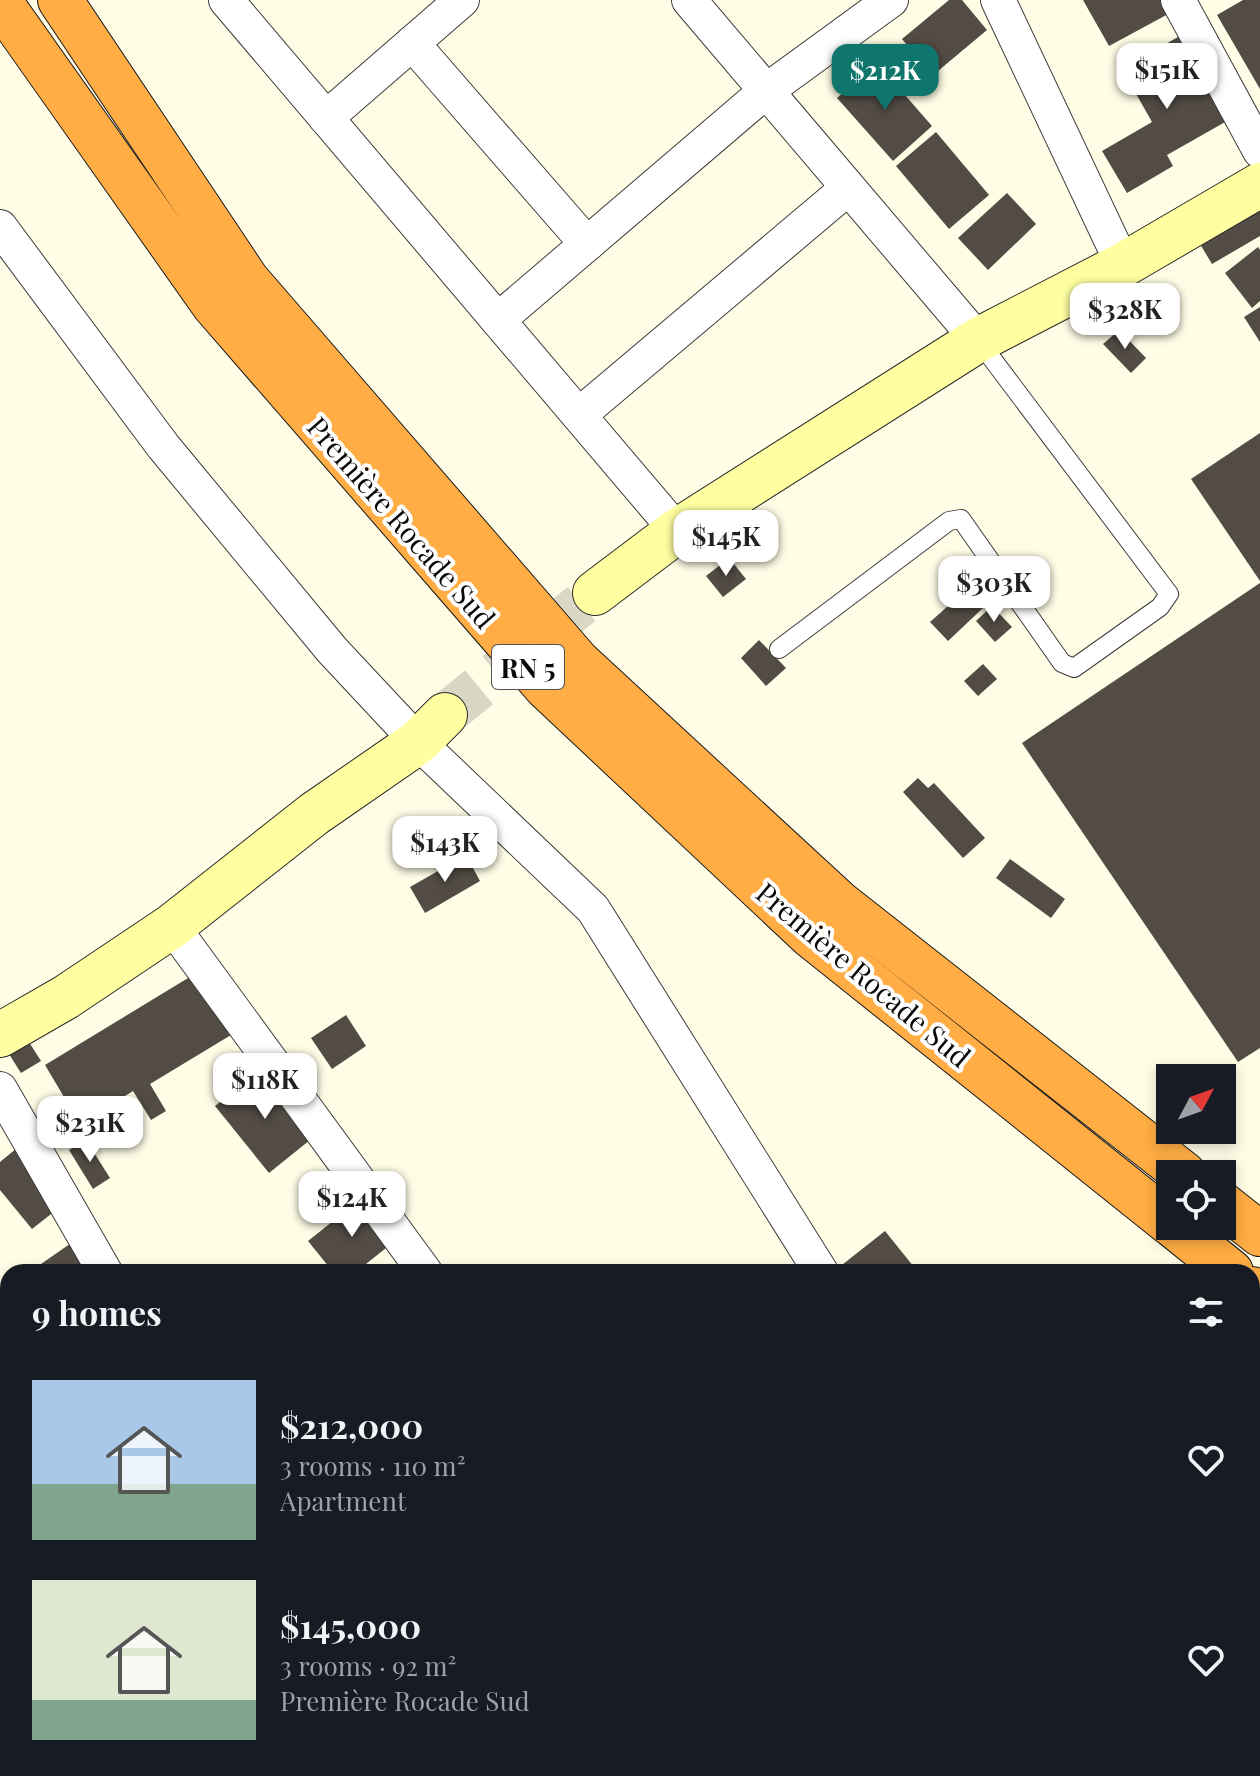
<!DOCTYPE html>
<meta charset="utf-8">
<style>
body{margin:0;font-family:"Playfair Display",serif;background:#20242c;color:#f1f3f6;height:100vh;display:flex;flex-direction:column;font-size:30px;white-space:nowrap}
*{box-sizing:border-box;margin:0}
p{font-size:26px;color:#9ea1a6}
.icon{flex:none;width:44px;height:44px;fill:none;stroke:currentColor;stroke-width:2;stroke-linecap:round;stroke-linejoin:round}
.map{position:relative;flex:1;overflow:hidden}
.sheet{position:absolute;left:0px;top:1264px;width:1260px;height:512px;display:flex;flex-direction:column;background:#171b24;border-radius:24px 24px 0 0;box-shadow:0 4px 12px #0003}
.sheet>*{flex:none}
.needle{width:52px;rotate:49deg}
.controls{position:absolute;left:1156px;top:1064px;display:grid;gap:16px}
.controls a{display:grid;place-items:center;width:80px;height:80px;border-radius:0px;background:#171b24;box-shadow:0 4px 12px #0003;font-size:40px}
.price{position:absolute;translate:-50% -68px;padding:0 18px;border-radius:16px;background:#fff;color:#222;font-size:26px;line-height:52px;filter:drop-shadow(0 2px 4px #0008)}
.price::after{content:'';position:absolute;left:50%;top:48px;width:24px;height:18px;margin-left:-12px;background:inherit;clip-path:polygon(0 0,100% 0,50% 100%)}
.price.active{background:#0f766e;color:#fff}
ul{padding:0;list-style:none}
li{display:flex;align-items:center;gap:24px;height:200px;padding:0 32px}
li span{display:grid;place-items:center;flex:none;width:224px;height:160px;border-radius:0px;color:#555}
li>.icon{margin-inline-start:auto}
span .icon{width:96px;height:96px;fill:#fffc;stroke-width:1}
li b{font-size:34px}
h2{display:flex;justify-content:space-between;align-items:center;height:96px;padding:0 32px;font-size:34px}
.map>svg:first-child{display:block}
.farmland{fill:#f6f8c3}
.water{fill:#a4d2fc;stroke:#247fda;stroke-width:2}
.building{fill:#534c45}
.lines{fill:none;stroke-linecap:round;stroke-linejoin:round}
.secondary-tunnel{stroke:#dad8c5;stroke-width:44;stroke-dasharray:44 22;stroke-linecap:butt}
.lane-casing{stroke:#3c3c3c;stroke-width:20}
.street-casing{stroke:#3c3c3c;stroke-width:36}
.secondary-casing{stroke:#2b2b2b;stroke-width:46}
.highway-casing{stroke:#1a1a1a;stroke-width:46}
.lane{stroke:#fff;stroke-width:18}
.street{stroke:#fff;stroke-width:34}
.secondary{stroke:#ffffa1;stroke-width:44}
.highway{stroke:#ffad44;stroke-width:44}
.labels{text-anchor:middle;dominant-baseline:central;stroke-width:8;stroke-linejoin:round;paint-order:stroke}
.shield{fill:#fff;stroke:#535353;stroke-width:2}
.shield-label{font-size:26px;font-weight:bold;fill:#090909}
.street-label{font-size:28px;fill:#090909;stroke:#fff}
</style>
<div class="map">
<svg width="1260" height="1776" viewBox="0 0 1260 1776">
<rect width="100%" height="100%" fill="#fffde6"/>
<!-- farmland -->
<polygon class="farmland" points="1260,1603 1260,1776 907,1776 923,1768 1252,1768 1252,1607"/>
<!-- water -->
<g class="water">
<polygon points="1260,1359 1260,1547 1252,1552 1252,1361"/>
<polygon points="703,1768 881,1768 867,1776 698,1776"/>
</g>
<!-- building -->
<g class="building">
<polygon points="949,0 962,0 987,30 932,76 902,39"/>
<polygon points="1083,0 1180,0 1183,6 1109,46"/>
<polygon points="1243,0 1260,0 1260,89 1217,15"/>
<polygon points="1185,33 1234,117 1167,155 1173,166 1127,193 1102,151 1152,122 1122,69"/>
<polygon points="877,63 932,126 893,161 837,98"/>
<polygon points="936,132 989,195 949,229 896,166"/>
<polygon points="1007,193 1036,224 988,270 958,238"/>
<polygon points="1260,203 1260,236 1212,264 1197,239"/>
<polygon points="1258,247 1260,250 1260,301 1252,308 1225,273"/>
<polygon points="1260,307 1260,342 1244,317"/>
<polygon points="1119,330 1146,358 1131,373 1103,344"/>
<polygon points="1260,433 1260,581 1191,479"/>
<polygon points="729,558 746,579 723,597 706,576"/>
<polygon points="1260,583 1260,1048 1238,1062 1022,743"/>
<polygon points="966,590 983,608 948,641 930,622"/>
<polygon points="992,606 1012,627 995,642 976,621"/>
<polygon points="759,640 786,668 766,686 741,658"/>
<polygon points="983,664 997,679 978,696 964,681"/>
<polygon points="918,778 928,788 934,783 985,838 963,858 903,792"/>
<polygon points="466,855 480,881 425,913 410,887"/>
<polygon points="1010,859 1065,899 1051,918 996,878"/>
<polygon points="193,975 231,1035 150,1084 166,1111 151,1120 133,1091 58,1137 43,1111 64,1097 45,1065"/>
<polygon points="346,1015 366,1046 332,1069 311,1038"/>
<polygon points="22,1031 41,1061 21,1073 2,1043"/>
<polygon points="261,1069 315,1136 269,1173 215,1106"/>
<polygon points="28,1139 74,1196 32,1229 0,1190 0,1162"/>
<polygon points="86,1140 110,1178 93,1189 69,1150"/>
<polygon points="362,1198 396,1240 356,1272 333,1272 308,1241"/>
<polygon points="885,1231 918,1272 833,1272"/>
<polygon points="87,1232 105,1272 46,1272 41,1264"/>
<polygon points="8,1296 8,1448 0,1454 0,1430 2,1428 0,1425 1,1401 0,1398 0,1301"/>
<polygon points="1260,1527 1260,1564 1252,1566 1252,1529"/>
<polygon points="1260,1566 1260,1604 1252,1606 1252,1568"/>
<polygon points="0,1716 8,1726 8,1732 0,1738"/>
<polygon points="318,1768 342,1768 347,1776 317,1776 314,1770"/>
</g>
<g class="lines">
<!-- secondary-tunnel -->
<polyline class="secondary-tunnel" points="445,715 595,593"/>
<!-- lane casing -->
<g class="lane-casing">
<g id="lane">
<polyline points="779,649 949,521 961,519 1062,663 1074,668 1160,607 1169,594 978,340"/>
<polyline points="0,1504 8,1517"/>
<polyline points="153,1768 156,1776"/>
</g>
</g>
<!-- street casing -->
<g class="street-casing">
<g id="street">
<polyline points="226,0 677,531"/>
<polyline points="689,0 978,340"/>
<polyline points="998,0 1123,265"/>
<polyline points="1178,0 1260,151"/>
<polyline points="412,43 587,244"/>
<polyline points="326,118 462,0"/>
<polyline points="0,227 163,446 332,650 418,742 593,909 821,1272"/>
<polyline points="498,320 766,91 891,0"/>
<polyline points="579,415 848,188"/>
<polyline points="172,926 425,1272"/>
<polyline points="0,1089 105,1272"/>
<polyline points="401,1768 405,1776"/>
</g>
</g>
<!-- secondary casing -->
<g class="secondary-casing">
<g id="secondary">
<polyline points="595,593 677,531 978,340 1123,265 1260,185"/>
<polyline points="0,1035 66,997 172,926 314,814 418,742 445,715"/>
</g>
</g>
<!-- highway casing -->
<g class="highway-casing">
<g id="highway">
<polyline points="60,0 247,280 578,662 838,902 1184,1174"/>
<polyline points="0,2 214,305 546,687 810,935 1170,1223"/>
<polyline points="1222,1204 1260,1234"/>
<polyline points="1174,1226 1231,1272"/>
<polyline points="1252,1289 1260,1295"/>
</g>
</g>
<!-- lane -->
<use href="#lane" class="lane"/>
<!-- street -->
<use href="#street" class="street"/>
<!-- secondary -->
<use href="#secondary" class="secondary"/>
<!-- highway -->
<use href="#highway" class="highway"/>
</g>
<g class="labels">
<!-- shield labels -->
<rect class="shield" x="492" y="645" width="72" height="44" rx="6"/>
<g class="shield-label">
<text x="528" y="667">RN 5</text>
</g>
<!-- street labels -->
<g class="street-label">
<text transform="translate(402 522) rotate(49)">Première Rocade Sud</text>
<text transform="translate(864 974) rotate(40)">Première Rocade Sud</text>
</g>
</g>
</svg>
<div class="controls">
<a><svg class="needle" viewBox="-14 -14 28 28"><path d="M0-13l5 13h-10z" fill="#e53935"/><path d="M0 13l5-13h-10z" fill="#9ea1a6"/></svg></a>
<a><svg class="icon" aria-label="locate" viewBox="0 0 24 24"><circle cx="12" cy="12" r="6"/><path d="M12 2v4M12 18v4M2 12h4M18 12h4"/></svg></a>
</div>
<b class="price" style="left:1167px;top:111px">$151K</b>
<b class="price active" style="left:885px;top:112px">$212K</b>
<b class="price" style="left:1125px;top:351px">$328K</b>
<b class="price" style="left:726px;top:578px">$145K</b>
<b class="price" style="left:994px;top:624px">$303K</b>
<b class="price" style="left:445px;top:884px">$143K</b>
<b class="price" style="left:265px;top:1121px">$118K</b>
<b class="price" style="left:90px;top:1164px">$231K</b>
<b class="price" style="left:352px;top:1239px">$124K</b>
<section class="sheet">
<h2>9 homes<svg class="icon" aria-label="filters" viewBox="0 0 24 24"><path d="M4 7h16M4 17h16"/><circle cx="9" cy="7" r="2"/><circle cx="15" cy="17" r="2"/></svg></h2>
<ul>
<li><span style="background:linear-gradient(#a9c7e8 65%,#7fa58c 0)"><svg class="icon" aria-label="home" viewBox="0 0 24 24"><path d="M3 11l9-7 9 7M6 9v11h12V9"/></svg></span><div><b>$212,000</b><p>3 rooms · 110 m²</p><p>Apartment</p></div><svg class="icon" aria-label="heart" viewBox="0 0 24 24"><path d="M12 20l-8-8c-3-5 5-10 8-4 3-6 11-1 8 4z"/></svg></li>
<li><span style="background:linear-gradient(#dfe7d0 75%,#7fa58c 0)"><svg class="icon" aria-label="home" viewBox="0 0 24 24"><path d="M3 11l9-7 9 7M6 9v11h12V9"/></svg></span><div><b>$145,000</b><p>3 rooms · 92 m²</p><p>Première Rocade Sud</p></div><svg class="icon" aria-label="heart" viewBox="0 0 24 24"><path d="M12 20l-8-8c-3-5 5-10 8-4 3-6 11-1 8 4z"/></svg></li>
</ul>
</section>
</div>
